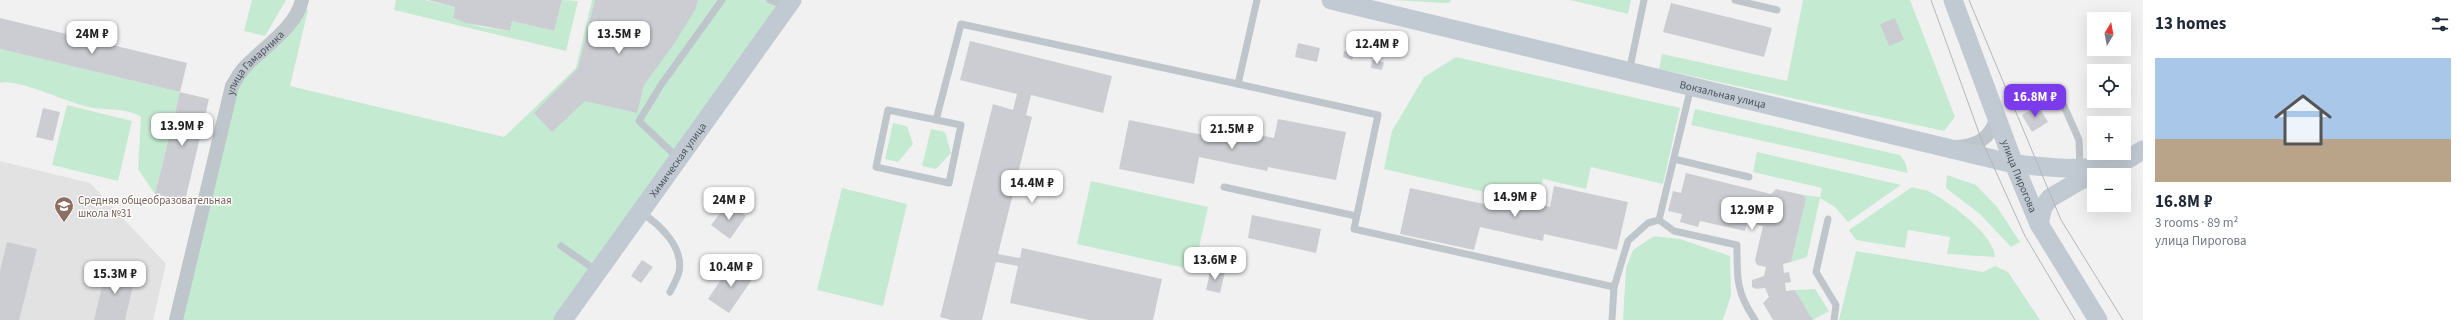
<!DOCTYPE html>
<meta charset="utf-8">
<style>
body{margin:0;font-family:"Source Sans 3",sans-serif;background:#f2f2f3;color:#1f2937;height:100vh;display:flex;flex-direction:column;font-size:15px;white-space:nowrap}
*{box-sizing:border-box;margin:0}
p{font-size:13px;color:#747a83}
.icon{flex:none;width:22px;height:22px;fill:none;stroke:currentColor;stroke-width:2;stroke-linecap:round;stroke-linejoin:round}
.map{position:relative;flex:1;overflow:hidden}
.sheet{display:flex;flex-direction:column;background:#fff;width:320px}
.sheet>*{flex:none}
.needle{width:26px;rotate:10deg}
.controls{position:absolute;left:2087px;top:12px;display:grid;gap:8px}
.controls a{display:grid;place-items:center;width:44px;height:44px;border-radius:0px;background:#fff;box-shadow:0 4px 16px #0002;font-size:20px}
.price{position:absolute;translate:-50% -34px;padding:0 9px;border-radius:8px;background:#fff;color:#222;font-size:13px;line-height:26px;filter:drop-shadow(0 1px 2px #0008)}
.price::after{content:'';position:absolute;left:50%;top:24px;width:12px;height:9px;margin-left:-6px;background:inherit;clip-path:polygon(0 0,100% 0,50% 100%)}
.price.on{background:#7c3aed;color:#fff}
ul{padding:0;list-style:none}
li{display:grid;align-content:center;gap:8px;height:212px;padding:0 12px}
li span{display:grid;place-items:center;height:124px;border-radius:0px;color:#555}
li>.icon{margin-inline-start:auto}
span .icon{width:72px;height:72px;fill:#fffc;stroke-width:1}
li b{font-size:17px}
h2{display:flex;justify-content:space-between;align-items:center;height:48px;padding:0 12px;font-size:17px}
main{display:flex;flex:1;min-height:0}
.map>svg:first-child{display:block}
.education{fill:#e3e2e2}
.green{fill:#c5ead2}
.building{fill:#cbcdd2}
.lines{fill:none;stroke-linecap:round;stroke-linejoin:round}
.lane{stroke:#bec5cb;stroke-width:7}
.street{stroke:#bec5cb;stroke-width:14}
.secondary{stroke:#c1c9d2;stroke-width:19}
.tram{stroke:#b3b6ba;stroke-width:1}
.labels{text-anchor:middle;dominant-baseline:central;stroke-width:3;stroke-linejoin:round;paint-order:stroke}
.street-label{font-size:11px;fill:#4b545c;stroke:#fff}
.education-label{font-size:11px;fill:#785e54;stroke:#fff;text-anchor:start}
</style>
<main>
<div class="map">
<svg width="2143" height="320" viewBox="0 0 2143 320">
<rect width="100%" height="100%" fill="#f2f1f1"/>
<!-- education -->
<polygon class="education" points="0,161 90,183 166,264 153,320 0,320"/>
<!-- green -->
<g class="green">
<polygon points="252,0 286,0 265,36 244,31"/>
<polygon points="396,0 425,0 455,7 453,18 481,27 509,31 512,21 554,31 562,0 578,1 566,51 394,10"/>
<polygon points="592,0 792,0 563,320 176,320 232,86 300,9 308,10 290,86 504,137 576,68"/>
<polygon points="1394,0 1450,0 1451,1 1448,3 1442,3"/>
<polygon points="1570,0 1631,0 1628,14"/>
<polygon points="1803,0 1910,0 1955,117 1944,131 1659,69 1662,54 1787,81"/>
<path d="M0,49l180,43 -25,102 -17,-25 3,-52c-16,-10 -35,-6 -53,-10 -20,-4 -71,-29 -88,-24z"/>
<polygon points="1456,57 1680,108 1663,184 1591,167 1586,189 1543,179 1537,204 1384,169 1392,131 1424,77"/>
<polygon points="67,105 132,121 118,181 52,165"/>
<polygon points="1695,109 1900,155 1905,162 1908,173 1691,125"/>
<polygon points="893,123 907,126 913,144 898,162 885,159"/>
<polygon points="931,129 945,132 951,153 936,169 922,166"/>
<polygon points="1757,152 1901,185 1848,222 1835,207 1820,198 1807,257 1791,262 1806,199 1803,195 1820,197 1822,188 1753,172"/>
<polygon points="1947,175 1976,185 1997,207 2020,242 2011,247 1980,214 1946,188"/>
<polygon points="1091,181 1208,207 1194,270 1077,244"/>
<path d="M1912,187c5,2 13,2 18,5 19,10 64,42 65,65l-48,-3 3,-17 -42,-7 -3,18 -49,-8 -7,-10z"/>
<polygon points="842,188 907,204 883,306 817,290"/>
<polygon points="1654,236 1680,239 1730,256 1731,295 1723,320 1623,320 1626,268 1633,250"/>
<polygon points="1856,251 1983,272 1995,266 2008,272 2040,320 1839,320"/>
<polygon points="1815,289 1829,311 1813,320 1795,290"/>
</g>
<!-- building -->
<g class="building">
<polygon points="428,0 562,0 554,31 512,21 510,31 466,23 453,18 455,7"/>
<polygon points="595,0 698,0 695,10 674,44 644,85 637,113 585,101 552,132 534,113 578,68"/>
<polygon points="1671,3 1772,28 1764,57 1663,32"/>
<polygon points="0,18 187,63 180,92 0,49"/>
<polygon points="1895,18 1904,40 1889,46 1880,24"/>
<polygon points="970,41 1112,76 1103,113 1031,95 1026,115 1032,117 998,254 1020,258 1022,248 1162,279 1153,320 1089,320 1010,303 1018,266 996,262 982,320 951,320 940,317 993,104 1013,110 1017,94 960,80"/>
<polygon points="1298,43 1320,48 1317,62 1295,57"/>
<polygon points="1344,51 1354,54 1352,60 1343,57"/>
<polygon points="1372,60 1384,62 1382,70 1371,68"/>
<polygon points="180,92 209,99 185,201 155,194"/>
<polygon points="2038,105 2048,122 2032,132 2022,115"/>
<polygon points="43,108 60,112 53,141 36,137"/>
<polygon points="1278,119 1346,132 1336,180 1268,167 1267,171 1199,157 1194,184 1119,169 1129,120 1203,135 1206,125 1274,138"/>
<polygon points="1686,173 1771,194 1776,189 1803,195 1806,199 1791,262 1783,264 1784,273 1789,272 1791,282 1785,283 1786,291 1795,290 1813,320 1773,320 1763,303 1769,297 1765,288 1756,289 1752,287 1752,280 1764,276 1766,267 1757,265 1755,260 1763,226 1747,222 1745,231 1700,221 1698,227 1680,222 1682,214 1668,211 1673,191 1681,193"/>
<polygon points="1554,186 1628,202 1617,250 1544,234 1543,241 1480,227 1474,250 1400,234 1410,188 1484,204 1487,193 1550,207"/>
<polygon points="728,203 746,216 730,239 711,225"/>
<polygon points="1252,215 1321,229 1316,253 1248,238"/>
<polygon points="7,242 37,249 19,320 0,320 0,271"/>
<polygon points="642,260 653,267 641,283 631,276"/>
<polygon points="732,263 753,278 729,313 708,299"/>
<polygon points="107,266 136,273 125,320 94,320"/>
<polygon points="1211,268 1225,272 1220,293 1206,290"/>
</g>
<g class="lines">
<!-- lane -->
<g class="lane">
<polyline points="770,0 785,6"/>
<polyline points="1735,0 1777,10"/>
<polyline points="1629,72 1644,0"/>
<polyline points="1238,84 1378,115 1354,229 1614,287"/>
<path d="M1691,87l-32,133 15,11 63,14c0,33 -1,47 18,75"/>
<polyline points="2064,106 2079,140 2080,167"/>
<polygon points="888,110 961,125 949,183 876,167"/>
<polyline points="936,120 961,24 1238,84 1257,0"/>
<polyline points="678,158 639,121 661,85 722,0"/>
<polyline points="1674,159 1749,177"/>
<polyline points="1224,187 1356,216"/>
<path d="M641,212c19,13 43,35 38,60 -2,7 -6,14 -9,20"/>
<polyline points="1828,219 1816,272 1836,305 1834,320"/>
<polyline points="561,246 597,271"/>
<polyline points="1612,320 1614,287 1628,241 1648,223 1659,220"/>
</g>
<!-- street -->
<g class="street">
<path d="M1955,147c22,-1 36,-8 42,-31"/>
<path id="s1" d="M176,320l56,-234c4,-6 7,-13 12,-18 18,-20 52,-40 58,-68"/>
</g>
<!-- secondary -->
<g class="secondary">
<path id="s2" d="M1331,0l683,164c34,3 69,8 103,0"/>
<path id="s3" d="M1953,0l61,164 25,60 59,96"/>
<polyline points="2039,224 2043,207 2050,198 2079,181 2123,162 2143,150"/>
<path id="s4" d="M563,320l229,-320"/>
</g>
<!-- tram -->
<g class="tram">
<polyline points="1931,0 1982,141 2025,236 2075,320"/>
<polyline points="1969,0 2061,220 2123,320"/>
</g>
</g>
<!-- icons -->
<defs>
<g id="school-pin" transform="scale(1)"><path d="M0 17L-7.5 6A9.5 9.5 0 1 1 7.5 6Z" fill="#8d6e63" stroke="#fff"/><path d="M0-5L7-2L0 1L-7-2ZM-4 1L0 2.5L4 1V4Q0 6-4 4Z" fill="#fff"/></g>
</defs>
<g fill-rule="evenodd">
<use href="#school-pin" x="64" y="206"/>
</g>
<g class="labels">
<!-- street labels -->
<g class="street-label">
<text stroke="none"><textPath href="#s1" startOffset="273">улица Гамарника</textPath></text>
<text stroke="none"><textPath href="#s2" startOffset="403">Вокзальная улица</textPath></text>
<text stroke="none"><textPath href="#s4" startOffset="197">Химическая улица</textPath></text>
<text stroke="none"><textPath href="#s3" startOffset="188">улица Пирогова</textPath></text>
</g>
<!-- education labels -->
<g class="education-label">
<text x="78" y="200">Средняя общеобразовательная<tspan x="78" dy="13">школа №31</tspan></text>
</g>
</g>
</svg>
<div class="controls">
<a><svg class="needle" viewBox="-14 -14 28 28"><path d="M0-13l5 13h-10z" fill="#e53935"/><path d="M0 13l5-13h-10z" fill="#747a83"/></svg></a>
<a><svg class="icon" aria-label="locate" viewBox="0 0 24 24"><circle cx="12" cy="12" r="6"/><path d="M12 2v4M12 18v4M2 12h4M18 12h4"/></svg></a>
<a>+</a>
<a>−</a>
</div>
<b class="price" style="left:92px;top:55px">24M ₽</b>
<b class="price" style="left:619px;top:55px">13.5M ₽</b>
<b class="price" style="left:1377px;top:65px">12.4M ₽</b>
<b class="price on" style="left:2035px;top:118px">16.8M ₽</b>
<b class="price" style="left:182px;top:147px">13.9M ₽</b>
<b class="price" style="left:1232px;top:150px">21.5M ₽</b>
<b class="price" style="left:1032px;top:204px">14.4M ₽</b>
<b class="price" style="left:1515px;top:218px">14.9M ₽</b>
<b class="price" style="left:729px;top:221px">24M ₽</b>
<b class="price" style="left:1752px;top:231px">12.9M ₽</b>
<b class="price" style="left:1215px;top:281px">13.6M ₽</b>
<b class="price" style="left:731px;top:288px">10.4M ₽</b>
<b class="price" style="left:115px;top:295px">15.3M ₽</b>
</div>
<section class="sheet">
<h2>13 homes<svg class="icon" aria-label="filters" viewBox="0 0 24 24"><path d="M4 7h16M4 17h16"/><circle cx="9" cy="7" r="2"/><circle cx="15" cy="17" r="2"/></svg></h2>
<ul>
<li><span style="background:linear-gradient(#a9c7e8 65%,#b9a48a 0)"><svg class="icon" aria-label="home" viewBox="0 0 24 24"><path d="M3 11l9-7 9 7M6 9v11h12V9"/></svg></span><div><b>16.8M ₽</b><p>3 rooms · 89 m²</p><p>улица Пирогова</p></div></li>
</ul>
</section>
</main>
